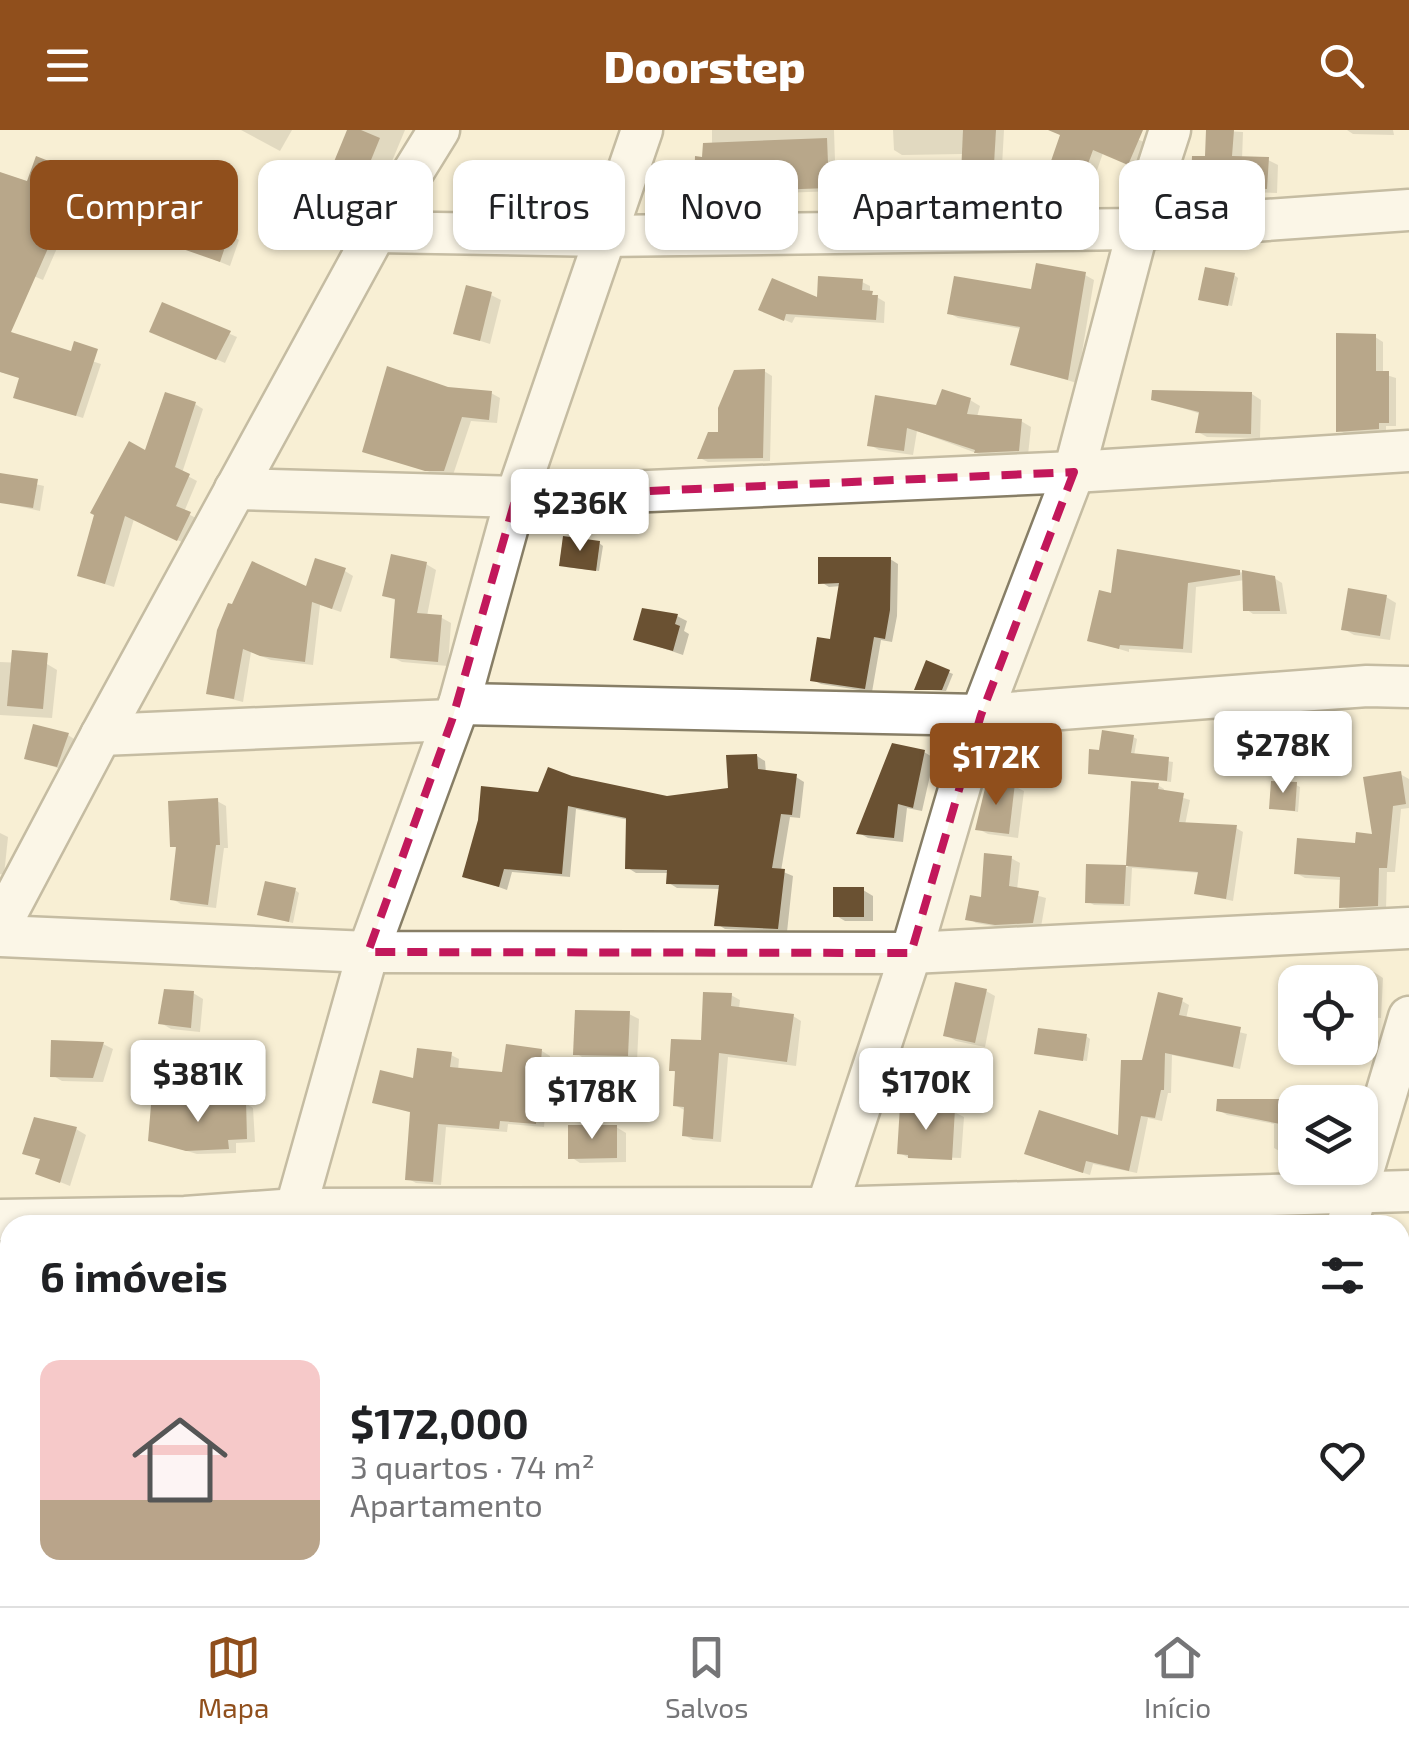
<!DOCTYPE html>
<html lang="pt">
<meta charset="utf-8">
<style>
body{margin:0;font-family:"Exo 2",sans-serif;background:#f6f6f6;color:#202124;height:100vh;display:flex;flex-direction:column;font-size:38px;white-space:nowrap}
*{box-sizing:border-box;margin:0}
p{font-size:32px;color:#757577}
.icon{flex:none;width:55px;height:55px;fill:none;stroke:currentColor;stroke-width:2;stroke-linecap:round;stroke-linejoin:round}
.map{position:relative;flex:1;overflow:hidden}
.panel{position:absolute;left:0px;top:1085px;width:1410px;height:392px;display:flex;flex-direction:column;background:#fff;border-radius:30px 30px 0 0;box-shadow:0 2px 8px #0004}
.panel>*{flex:none}
.top-card{position:absolute;left:30px;top:30px;width:1350px;height:90px;display:flex;gap:20px}
.buttons{position:absolute;left:1278px;top:835px;display:grid;gap:20px}
.buttons a{display:grid;place-items:center;width:100px;height:100px;border-radius:20px;background:#fff;box-shadow:0 2px 8px #0004;font-size:50px}
.price{position:absolute;translate:-50% -85px;padding:0 22px;border-radius:10px;background:#fff;color:#222;font-size:32px;line-height:65px;filter:drop-shadow(0 2px 5px #0008)}
.price::after{content:'';position:absolute;left:50%;top:60px;width:30px;height:22px;margin-left:-15px;background:inherit;clip-path:polygon(0 0,100% 0,50% 100%)}
.price.selected{background:#904f1c;color:#fff}
ul{padding:0;list-style:none}
li{display:flex;align-items:center;gap:30px;height:250px;padding:0 40px}
li span{display:grid;place-items:center;flex:none;width:280px;height:200px;border-radius:20px;color:#555}
li>.icon{margin-inline-start:auto}
span .icon{width:120px;height:120px;fill:#fffc;stroke-width:1}
li b{font-size:42px}
h2{display:flex;justify-content:space-between;align-items:center;height:120px;padding:0 40px;font-size:42px}
.chip{padding:0 35px;border-radius:20px;background:#fff;box-shadow:0 2px 8px #0004;font-size:35px;line-height:90px}
.chip.selected{background:#904f1c;color:#fff}
header{display:flex;justify-content:space-between;align-items:center;height:130px;padding:0 40px;background:#904f1c;color:#fff;font-size:45px;font-weight:800}
.menu{display:flex;justify-content:space-around;align-items:center;height:140px;border-top:2px solid #e0e0e0;background:#fff;font-size:28px;color:#757577}
.menu a{display:grid;justify-items:center;gap:5px}
.menu .selected{color:#904f1c}
.map>svg:first-child{display:block}
.shadow{fill:#0003}
.building{fill:#6a5132}
.lines{fill:none;stroke-linecap:round;stroke-linejoin:round}
.minor-casing{stroke:#877e66;stroke-width:45}
.minor{stroke:#fff;stroke-width:40}
.marked{fill:none;stroke:#c2185b;stroke-width:8;stroke-dasharray:20 12;stroke-linejoin:round}
</style>
<header><svg class="icon" aria-label="menu" viewBox="0 0 24 24"><path d="M4 6h16M4 12h16M4 18h16"/></svg>Doorstep<svg class="icon" aria-label="search" viewBox="0 0 24 24"><circle cx="10" cy="10" r="6"/><path d="M15 15l6 6"/></svg></header>
<div class="map">
<svg width="1409" height="1476" viewBox="0 0 1409 1476">
<rect width="100%" height="100%" fill="#f8efd4"/>
<!-- shadow -->
<g class="shadow">
<polygon points="241,0 292,0 280,21"/>
<polygon points="350,0 405,0 380,60 334,38"/>
<polygon points="712,0 834,0 836,61 781,63 781,83 747,84 740,79 740,63 704,62 696,57 712,16"/>
<polygon points="893,0 1004,0 1000,72 971,71 962,66 964,24 902,25 894,20"/>
<polygon points="1065,0 1115,0 1149,14 1138,38 1103,23 1095,46 1054,30"/>
<polygon points="1209,0 1243,2 1242,29 1268,30 1278,35 1277,63 1203,61 1193,55 1208,29"/>
<polygon points="1347,0 1393,0 1394,5 1353,4"/>
<polygon points="0,45 29,54 126,52 133,56 116,116 65,100 43,150 15,138 0,121"/>
<polygon points="229,104 239,110 230,136 183,117"/>
<polygon points="1085,145 1094,150 1077,253 1013,234 1022,199 958,188 949,183"/>
<polygon points="1234,145 1238,148 1232,176 1205,171"/>
<polygon points="862,152 870,156 870,163 885,172 884,193 795,187 792,193 770,184 819,170"/>
<polygon points="491,165 501,170 490,214 456,203"/>
<polygon points="163,175 237,207 225,233 159,205"/>
<polygon points="0,201 101,234 83,288 16,267 21,248 0,242"/>
<polygon points="1375,207 1383,212 1383,244 1396,248 1396,296 1386,296 1386,303 1347,305 1339,300"/>
<polygon points="764,241 772,246 770,331 708,332 700,328"/>
<polygon points="491,263 500,268 497,293 471,291 453,345 436,344 365,321"/>
<polygon points="1252,264 1261,270 1260,308 1207,307 1198,302 1201,284 1154,269"/>
<polygon points="970,270 980,276 977,287 1021,291 1031,297 1028,325 987,327 917,301 913,325 879,320 870,315 938,278"/>
<polygon points="195,274 203,279 182,343 197,351 184,382 198,389 186,414 134,389 114,457 89,449 147,323"/>
<polygon points="0,346 44,356 40,381 0,372"/>
<polygon points="599,413 603,416 599,441 566,437"/>
<polygon points="890,429 898,434 897,486 892,512 881,510 872,562 821,554 813,550 832,512 841,456 829,457 821,452"/>
<polygon points="426,434 436,440 427,486 442,488 451,493 448,536 402,532 392,527 397,471 385,465"/>
<polygon points="345,441 353,446 341,482 320,475 313,535 271,530 251,522 243,572 209,563 230,476 307,459"/>
<polygon points="1239,442 1274,448 1282,453 1287,484 1253,484 1246,479 1245,450 1196,457 1192,523 1129,519 1129,522 1090,510 1113,466"/>
<polygon points="1386,467 1396,473 1390,510 1354,505 1344,499"/>
<polygon points="677,486 687,491 684,501 689,504 683,525 636,509"/>
<polygon points="0,532 47,534 57,540 52,588 0,585"/>
<polygon points="927,533 953,544 946,561 917,559"/>
<polygon points="68,605 77,611 67,641 27,628"/>
<polygon points="1133,607 1137,609 1134,626 1173,632 1171,652 1091,642 1101,623"/>
<polygon points="924,622 934,628 922,681 907,678 903,712 868,708 859,703"/>
<polygon points="757,626 765,631 766,643 796,647 804,652 800,688 790,687 781,741 793,746 787,802 725,799 717,794 721,759 677,758 669,753 669,743 636,743 628,738 629,690 576,679 570,747 512,742 507,760 465,745 540,665 667,669 731,660"/>
<polygon points="1400,644 1409,649 1409,678 1401,679 1395,742 1387,742 1386,779 1350,781 1342,776 1342,750 1305,748 1296,743 1375,706"/>
<polygon points="1153,652 1164,659 1164,662 1190,670 1185,695 1236,698 1243,702 1233,771 1197,763 1200,743 1132,738 1130,776 1094,775 1087,771 1088,736 1128,737 1133,654 1152,655"/>
<polygon points="1296,655 1300,657 1298,682 1272,678"/>
<polygon points="1014,656 1024,661 1018,708 988,704 978,699"/>
<polygon points="217,671 226,676 228,718 224,718 216,778 181,774 172,769 179,719 173,716"/>
<polygon points="0,703 8,707 4,745 0,744"/>
<polygon points="1011,728 1020,733 1017,760 1046,768 1041,797 1005,798 976,793 968,788"/>
<polygon points="295,760 299,763 293,793 264,786"/>
<polygon points="863,760 873,766 873,791 845,791 835,785"/>
<polygon points="1344,841 1374,842 1383,848 1381,888 1360,887 1360,852 1344,852"/>
<polygon points="986,861 995,866 985,917 956,911 946,905"/>
<polygon points="193,863 203,869 200,902 171,899 161,893"/>
<polygon points="731,865 740,870 739,879 793,886 801,891 796,936 728,927 721,1012 693,1010 684,1005 686,981 675,975 677,943 672,940 704,912"/>
<polygon points="1182,871 1189,875 1186,889 1247,904 1240,939 1172,925 1171,963 1168,963 1162,991 1148,988 1137,1043 1093,1034 1090,1045 1034,1027 1120,1008 1144,933"/>
<polygon points="629,884 639,889 637,931 585,929 576,923"/>
<polygon points="1086,906 1090,909 1087,931 1037,923"/>
<polygon points="103,914 113,919 103,952 62,951 52,945"/>
<polygon points="542,921 550,926 544,997 508,994 507,1002 446,997 441,1055 416,1053 407,1048 412,983 375,971 415,951 451,925 459,929 458,941 504,945"/>
<polygon points="1327,971 1330,972 1295,972 1295,1023 1283,1023 1274,1018 1274,994 1227,985 1219,980 1219,972"/>
<polygon points="245,973 253,978 255,1012 236,1013 236,1023 197,1024 150,1010"/>
<polygon points="954,982 964,987 961,1028 908,1026 909,1028 900,1023"/>
<polygon points="36,990 76,999 86,1005 70,1056 38,1043 42,1030 25,1023"/>
<polygon points="616,997 626,1003 626,1032 580,1033 571,1027"/>
<polygon points="0,1149 10,1151 10,1203 0,1202"/>
<polygon points="1400,1353 1409,1353 1409,1380 1400,1379"/>
<polygon points="0,1410 10,1411 10,1468 125,1468 123,1476 0,1476"/>
<polygon points="336,1468 445,1468 446,1476 336,1476"/>
<rect x="544" y="1468" width="50" height="8"/>
<polygon points="799,1468 926,1468 931,1470 930,1476 798,1476"/>
<polygon points="981,1468 1196,1468 1195,1476 1138,1476 1138,1472 1034,1476 1024,1470 989,1472"/>
<polygon points="1340,1468 1395,1468 1395,1474 1349,1473"/>
</g>
<!-- building -->
<g class="building">
<polygon points="347,0 361,0 380,8 362,52 331,39"/>
<polygon points="963,0 996,0 992,68 960,67"/>
<polygon points="1048,0 1143,0 1128,35 1093,20 1085,42 1051,31 1060,5"/>
<polygon points="1206,0 1234,0 1232,26 1269,27 1267,59 1191,56 1192,26 1205,26"/>
<polygon points="827,8 829,58 774,60 774,80 737,80 738,60 694,59 695,26 702,27 703,13"/>
<polygon points="36,26 94,49 95,43 127,50 109,114 57,98 11,202 71,221 74,211 98,219 76,286 13,268 19,248 0,242 0,42 27,51"/>
<polygon points="190,89 230,102 220,132 180,118"/>
<polygon points="1036,133 1086,142 1068,250 1010,235 1020,197 947,184 954,146 1031,159"/>
<polygon points="1205,137 1235,143 1228,176 1198,170"/>
<polygon points="818,146 863,149 862,160 873,161 872,165 878,165 876,190 786,184 784,191 758,180 772,148 817,167"/>
<polygon points="466,155 492,162 480,211 453,204"/>
<polygon points="162,172 231,201 216,230 149,202"/>
<polygon points="1336,203 1376,204 1376,241 1389,241 1389,293 1379,293 1379,299 1336,302"/>
<polygon points="387,236 448,257 492,261 489,290 462,287 444,341 425,341 362,322"/>
<polygon points="765,239 763,328 697,329 708,302 718,302 718,278 734,240"/>
<polygon points="942,259 971,268 967,284 1022,289 1019,321 974,323 975,320 907,298 904,321 867,316 875,265 936,275"/>
<polygon points="1152,260 1252,262 1251,304 1195,303 1199,282 1151,270"/>
<polygon points="165,262 196,272 175,337 190,344 176,376 191,382 177,411 125,386 105,454 77,446 94,385 90,383 129,311 145,320"/>
<polygon points="0,343 38,349 33,378 0,373"/>
<polygon points="563,406 600,411 596,441 559,436"/>
<polygon points="1117,419 1240,440 1240,445 1188,453 1183,519 1120,515 1119,519 1087,511 1099,460 1111,463"/>
<polygon points="391,424 427,432 417,483 442,485 438,532 390,528 395,469 382,466"/>
<polygon points="818,427 891,427 890,480 885,509 874,507 865,559 810,551 817,507 830,509 839,453 818,454"/>
<polygon points="315,428 346,438 332,479 312,472 305,532 260,526 243,519 234,569 206,564 217,500 228,473 232,474 252,431 306,456"/>
<polygon points="1242,440 1275,446 1280,481 1243,481"/>
<polygon points="1348,458 1387,465 1380,506 1341,500"/>
<polygon points="642,478 678,484 675,494 680,496 673,521 633,510"/>
<polygon points="12,520 48,523 43,579 7,576"/>
<polygon points="926,530 950,540 942,560 914,560"/>
<polygon points="33,594 69,603 57,637 24,629"/>
<polygon points="1102,600 1134,605 1131,623 1169,627 1167,651 1088,644 1089,619 1099,620"/>
<polygon points="892,613 925,620 913,678 898,674 894,708 856,704"/>
<polygon points="757,624 758,639 797,644 792,685 781,684 772,738 785,739 778,799 714,796 719,755 666,754 667,740 625,739 626,688 568,676 562,744 504,739 499,757 462,747 478,690 481,656 538,662 548,637 572,646 667,666 728,658 726,625"/>
<polygon points="1401,641 1406,674 1393,676 1387,738 1379,738 1378,776 1339,778 1340,747 1294,744 1297,708 1355,713 1356,702 1372,704 1363,647"/>
<polygon points="987,650 1015,653 1009,704 975,700"/>
<polygon points="1131,651 1159,653 1158,659 1184,663 1179,692 1237,695 1226,769 1194,764 1198,742 1126,736 1124,774 1085,773 1086,734 1126,735"/>
<polygon points="1271,651 1297,652 1295,681 1269,679"/>
<polygon points="218,668 220,715 216,715 208,775 170,770 176,717 170,717 168,671"/>
<polygon points="984,723 1012,726 1009,756 1039,761 1033,793 995,795 965,790 970,765 981,767"/>
<polygon points="265,751 296,758 289,792 257,785"/>
<rect x="833" y="757" width="31" height="30"/>
<polygon points="955,852 987,859 975,913 943,906"/>
<polygon points="164,859 194,861 191,898 158,894"/>
<polygon points="703,862 732,863 731,876 794,884 787,932 719,923 713,1009 682,1006 684,977 673,976 675,941 669,941 671,909 701,910"/>
<polygon points="1158,862 1183,868 1179,885 1241,897 1233,937 1165,923 1164,960 1161,960 1155,988 1141,986 1129,1041 1086,1031 1083,1043 1024,1024 1039,980 1118,1005 1121,930 1142,930"/>
<polygon points="575,880 630,881 628,926 573,925"/>
<polygon points="1038,898 1087,904 1083,931 1034,924"/>
<polygon points="51,910 104,912 93,948 50,947"/>
<polygon points="506,914 542,919 536,994 500,991 499,999 438,994 433,1052 405,1050 410,982 372,973 380,940 413,948 417,918 452,922 450,937 502,942"/>
<polygon points="1217,969 1295,969 1295,997 1216,981"/>
<polygon points="246,970 247,1009 228,1010 229,1019 186,1021 148,1011 151,975"/>
<polygon points="900,976 955,979 952,1030 908,1028 908,1025 897,1024"/>
<polygon points="34,987 77,997 60,1053 35,1044 40,1029 22,1024"/>
<polygon points="568,995 617,995 617,1028 568,1029"/>
</g>
<g class="lines">
<!-- minor casing -->
<g class="minor-casing">
<g id="minor">
<polyline points="376,102 604,106 1138,99 1409,80"/>
<polyline points="235,359 516,367 1074,342 1409,321"/>
<polyline points="459,574 981,585 1367,556 1409,557"/>
<polyline points="101,605 452,590"/>
<polyline points="0,796 101,605 376,102 439,0"/>
<polyline points="0,806 368,822 911,823 1409,798"/>
<polyline points="0,1090 185,1087 296,1079 825,1078 1409,1061"/>
<polyline points="291,1095 368,822 459,574 516,367 642,0"/>
<polyline points="821,1095 911,823 981,585 1074,342 1138,99 1170,0"/>
<polyline points="1347,1095 1409,887"/>
<polyline points="1400,1306 1409,1306"/>
<polyline points="173,1476 176,1468"/>
<polyline points="719,1476 722,1468"/>
<polyline points="1239,1476 1242,1468"/>
</g>
</g>
<!-- minor -->
<use href="#minor" class="minor"/>
</g>
<!-- marked area -->
<path d="M0 0H1409V1476H0ZM1074,342l-93,243 -70,238 -543,-1 84,-232 64,-223z" fill="#f8efd4" fill-opacity=".55" fill-rule="evenodd"/>
<path class="marked" d="M1074,342l-93,243 -70,238 -543,-1 84,-232 64,-223z"/>
</svg>
<div class="buttons">
<a><svg class="icon" aria-label="locate" viewBox="0 0 24 24"><circle cx="12" cy="12" r="6"/><path d="M12 2v4M12 18v4M2 12h4M18 12h4"/></svg></a>
<a><svg class="icon" aria-label="layers" viewBox="0 0 24 24"><path d="M12 4l9 5-9 5-9-5zM3 14l9 5 9-5"/></svg></a>
</div>
<b class="price" style="left:580px;top:424px">$236K</b>
<b class="price" style="left:1283px;top:666px">$278K</b>
<b class="price selected" style="left:996px;top:678px">$172K</b>
<b class="price" style="left:198px;top:995px">$381K</b>
<b class="price" style="left:926px;top:1003px">$170K</b>
<b class="price" style="left:592px;top:1012px">$178K</b>
<div class="top-card">
<a class="chip selected">Comprar</a>
<a class="chip">Alugar</a>
<a class="chip">Filtros</a>
<a class="chip">Novo</a>
<a class="chip">Apartamento</a>
<a class="chip">Casa</a>
</div>
<section class="panel">
<h2>6 imóveis<svg class="icon" aria-label="filters" viewBox="0 0 24 24"><path d="M4 7h16M4 17h16"/><circle cx="9" cy="7" r="2"/><circle cx="15" cy="17" r="2"/></svg></h2>
<ul>
<li><span style="background:linear-gradient(#f6c9c9 70%,#b9a48a 0)"><svg class="icon" aria-label="home" viewBox="0 0 24 24"><path d="M3 11l9-7 9 7M6 9v11h12V9"/></svg></span><div><b>$172,000</b><p>3 quartos · 74 m²</p><p>Apartamento</p></div><svg class="icon" aria-label="heart" viewBox="0 0 24 24"><path d="M12 20l-8-8c-3-5 5-10 8-4 3-6 11-1 8 4z"/></svg></li>
</ul>
</section>
</div>
<nav class="menu">
<a class="selected"><svg class="icon" aria-label="map" viewBox="0 0 24 24"><path d="M3 6l6-2 6 2 6-2v14l-6 2-6-2-6 2zM9 4v14M15 6v14"/></svg>Mapa</a>
<a><svg class="icon" aria-label="saved" viewBox="0 0 24 24"><path d="M7 4h10v16l-5-4-5 4z"/></svg>Salvos</a>
<a><svg class="icon" aria-label="home" viewBox="0 0 24 24"><path d="M3 11l9-7 9 7M6 9v11h12V9"/></svg>Início</a>
</nav>
